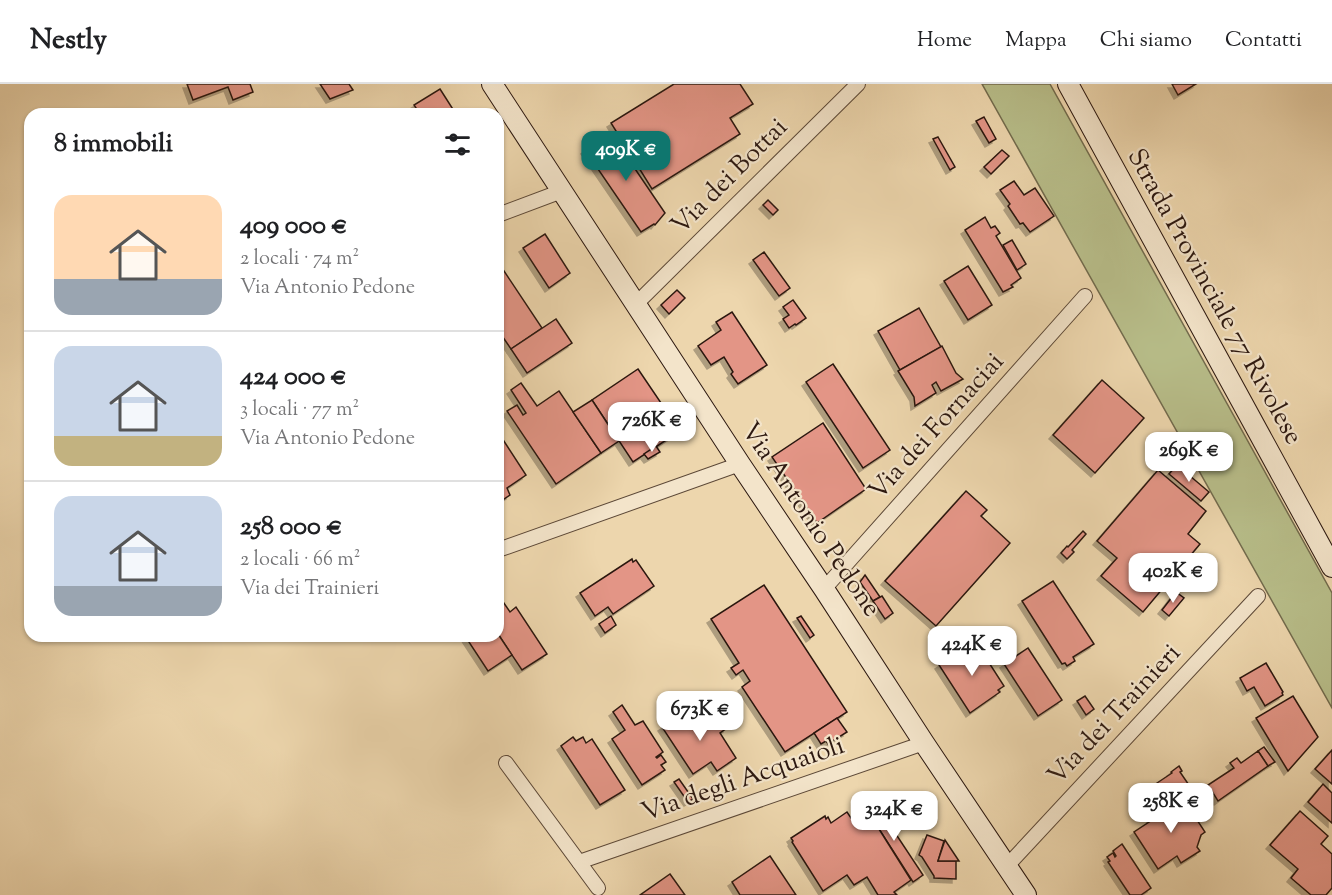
<!DOCTYPE html>
<html lang="it">
<meta charset="utf-8">
<style>
body{margin:0;font-family:"Sorts Mill Goudy",serif;background:#f6f6f6;color:#202124;height:100vh;display:flex;flex-direction:column;font-size:22px;white-space:nowrap}
*{box-sizing:border-box;margin:0}
p{font-size:20px;color:#757577}
.icon{flex:none;width:33px;height:33px;fill:none;stroke:currentColor;stroke-width:2;stroke-linecap:round;stroke-linejoin:round}
.map{position:relative;flex:1;overflow:hidden}
.drawer{position:absolute;left:24px;top:24px;width:480px;height:534px;display:flex;flex-direction:column;background:#fff;border-radius:18px;box-shadow:0 2px 4px #0004}
.drawer>*{flex:none}
.price{position:absolute;translate:-50% -51px;padding:0 14px;border-radius:12px;background:#fff;color:#222;font-size:20px;line-height:39px;filter:drop-shadow(0 2px 3px #0008)}
.price::after{content:'';position:absolute;left:50%;top:36px;width:18px;height:14px;margin-left:-9px;background:inherit;clip-path:polygon(0 0,100% 0,50% 100%)}
.price.active{background:#0f766e;color:#fff}
ul{padding:0;list-style:none}
li{display:flex;align-items:center;gap:18px;height:150px;padding:0 30px}
li+li{border-top:2px solid #e0e0e0}
li span{display:grid;place-items:center;flex:none;width:168px;height:120px;border-radius:18px;color:#555}
li>.icon{margin-inline-start:auto}
span .icon{width:72px;height:72px;fill:#fffc;stroke-width:1}
li b{font-size:26px}
h2{display:flex;justify-content:space-between;align-items:center;height:72px;padding:0 30px;font-size:26px}
header{display:flex;align-items:center;gap:36px;box-sizing:border-box;height:84px;padding:0 30px;background:#fff;border-bottom:2px solid #e0e0e0}
header strong{font-size:28px}
nav{display:flex;gap:33px;margin-inline-start:auto;font-size:21px}
.map>svg:first-child{display:block}
.green{fill:#b8be8a;stroke:#726b4d;stroke-width:1.5}
.building{fill:#e39586;stroke:#2c1810;stroke-width:1.5;filter:url(#shadow)}
.lines{fill:none;stroke-linecap:round;stroke-linejoin:round}
.street-casing{stroke:#5c4837;stroke-width:16}
.secondary-casing{stroke:#2c1810;stroke-width:22}
.street{stroke:#f3e4ca;stroke-width:14}
.secondary{stroke:#f3e4ca;stroke-width:20}
.labels{text-anchor:middle;dominant-baseline:central;stroke-width:4.5;stroke-linejoin:round;paint-order:stroke}
.street-label{font-size:26px;fill:#2c1810;stroke:#f3e4ca}
</style>
<header>
<strong>Nestly</strong>
<nav><a>Home</a><a>Mappa</a><a>Chi siamo</a><a>Contatti</a></nav>
</header>
<div class="map">
<svg width="1332" height="811" viewBox="0 0 1332 811">
<defs>
<filter id="shadow"><feDropShadow dx="-4" dy="4" stdDeviation="0" flood-color="#0004"/></filter>
</defs>
<rect width="100%" height="100%" fill="#edd6ad"/>
<filter id="stains"><feTurbulence type="fractalNoise" baseFrequency=".00333" numOctaves="4"/><feColorMatrix values="0 0 0 0 .2 0 0 0 0 .09 0 0 0 0 .02 0 0 0 .5 -.17"/></filter>
<radialGradient id="worn" r=".72"><stop offset=".6" stop-color="#630" stop-opacity="0"/><stop offset="1" stop-color="#630" stop-opacity=".3"/></radialGradient>
<!-- green -->
<polygon class="green" points="982,0 1050,0 1332,509 1332,624"/>
<!-- building -->
<g class="building">
<polygon points="187,0 250,0 253,8 233,16 228,3 193,16"/>
<polygon points="320,0 349,0 353,6 330,15"/>
<polygon points="674,0 740,0 753,20 730,34 740,50 652,105 611,39"/>
<polygon points="1172,0 1196,0 1178,11"/>
<polygon points="440,5 456,30 420,30 414,21"/>
<polygon points="984,33 996,55 989,59 976,37"/>
<polygon points="610,48 665,129 655,141 654,140 641,148 585,66"/>
<polygon points="938,53 955,83 950,86 933,55"/>
<polygon points="1002,66 1009,72 991,90 984,83"/>
<polygon points="1014,97 1024,111 1035,104 1054,132 1030,148 1023,139 1020,140 1008,122 1010,120 1000,106"/>
<polygon points="768,116 778,126 773,131 763,121"/>
<polygon points="985,133 991,144 995,142 1000,149 996,152 1021,194 1011,201 1013,203 1003,208 965,146"/>
<polygon points="545,150 570,189 549,204 523,164"/>
<polygon points="1012,156 1026,180 1017,186 1003,161"/>
<polygon points="764,168 790,204 779,212 753,176"/>
<polygon points="498,178 542,244 511,265 498,246"/>
<polygon points="968,182 992,221 968,236 944,197"/>
<polygon points="677,206 685,214 669,230 661,221"/>
<polygon points="793,216 806,234 796,241 795,240 789,244 783,235 789,231 783,223"/>
<polygon points="919,224 941,263 900,286 878,247"/>
<polygon points="732,228 767,281 738,300 731,290 733,288 724,273 711,281 698,262 721,246 716,238"/>
<polygon points="556,235 572,259 527,289 511,265"/>
<polygon points="942,262 956,289 963,295 941,307 936,298 932,301 936,309 915,322 914,313 898,287"/>
<polygon points="833,280 890,366 863,384 806,298"/>
<polygon points="638,285 680,347 633,378 592,316"/>
<polygon points="1102,296 1144,334 1095,389 1053,351"/>
<polygon points="521,299 537,322 559,307 601,369 556,400 507,327 517,321 523,331 526,329 511,306"/>
<polygon points="592,316 619,357 601,369 573,328"/>
<polygon points="823,339 866,405 817,439 772,373"/>
<polygon points="498,348 526,391 507,404 510,411 498,419"/>
<polygon points="656,362 660,368 648,375 644,370"/>
<polygon points="1177,381 1209,408 1201,417 1169,390"/>
<polygon points="1158,386 1206,427 1188,450 1200,460 1143,528 1101,492 1117,474 1097,457"/>
<polygon points="966,407 987,426 981,432 1010,459 936,542 885,497"/>
<polygon points="1083,447 1086,450 1072,466 1074,468 1067,475 1061,469 1067,462 1068,463"/>
<polygon points="632,475 633,478 636,476 654,502 613,530 608,523 595,532 580,509"/>
<polygon points="865,491 880,513 873,517 860,498"/>
<polygon points="1053,497 1094,560 1073,573 1075,577 1067,582 1065,579 1062,580 1022,517"/>
<polygon points="764,501 847,628 785,668 742,603 750,597 743,586 736,591 731,584 739,579 711,535"/>
<polygon points="1176,508 1184,514 1169,532 1162,526"/>
<polygon points="499,512 510,528 516,523 547,570 522,586 498,550 498,513"/>
<polygon points="882,512 893,529 885,535 873,517"/>
<polygon points="611,532 616,541 605,549 599,540"/>
<polygon points="801,532 814,551 810,554 797,534"/>
<polygon points="498,550 512,571 488,587 465,552 498,552"/>
<polygon points="977,560 1004,602 998,606 1000,608 970,629 939,581 969,561 971,564"/>
<polygon points="1028,564 1062,616 1038,632 1004,580"/>
<polygon points="1266,579 1283,608 1282,609 1283,611 1265,622 1254,603 1247,607 1240,594"/>
<polygon points="1085,612 1094,625 1086,631 1077,617"/>
<polygon points="1293,612 1318,653 1288,687 1256,634"/>
<polygon points="622,621 635,641 643,637 663,668 656,673 657,674 661,671 666,678 661,681 665,686 642,701 612,655 625,646 613,628"/>
<polygon points="706,628 711,636 718,631 727,644 720,649 736,674 717,687 711,678 693,690 662,643 681,631 687,640"/>
<polygon points="837,634 847,648 828,660 826,657 821,660 814,649"/>
<polygon points="573,653 576,657 583,653 586,659 592,655 625,706 600,721 561,662"/>
<polygon points="1264,663 1275,678 1268,682 1258,667"/>
<polygon points="1332,666 1332,700 1315,685"/>
<polygon points="1258,667 1268,682 1218,717 1208,701 1234,684 1230,679 1237,674 1241,679"/>
<polygon points="1179,682 1182,687 1180,688 1191,704 1154,729 1143,713 1141,711 1140,712 1138,709 1147,703 1148,705 1172,689 1171,688"/>
<polygon points="679,695 693,715 688,718 674,698"/>
<polygon points="1323,700 1332,709 1332,739 1308,718"/>
<polygon points="1184,716 1205,748 1201,751 1197,763 1200,767 1181,779 1177,772 1158,785 1134,748 1152,736 1149,732 1168,719 1172,724"/>
<polygon points="874,717 923,791 913,798 865,723"/>
<polygon points="862,718 911,796 894,808 897,811 878,811 867,793 854,801 847,791 823,807 792,758 793,757 791,754 825,732 826,735 828,733 831,739 847,728 851,734 860,728 856,722"/>
<polygon points="1300,727 1328,752 1321,760 1332,770 1332,804 1326,811 1311,811 1291,794 1298,785 1270,761"/>
<polygon points="927,751 944,757 938,777 956,777 956,795 934,794 934,792 922,773 919,771"/>
<polygon points="945,756 959,777 938,777"/>
<polygon points="1122,760 1151,804 1141,811 1130,811 1108,778 1110,777 1107,773 1113,769 1115,773 1116,772 1113,767"/>
<polygon points="770,772 796,811 740,811 732,798"/>
<polygon points="670,790 685,811 640,811"/>
</g>
<g class="lines">
<!-- street casing -->
<g class="street-casing">
<g id="street">
<polyline points="498,131 562,107"/>
<polyline points="636,220 858,0"/>
<polyline points="498,466 740,380"/>
<polyline points="824,505 1085,212"/>
<polyline points="506,679 598,804"/>
<polyline points="579,778 924,659"/>
<polyline points="1007,782 1258,512"/>
</g>
</g>
<!-- secondary casing -->
<g class="secondary-casing">
<g id="secondary">
<polyline points="492,0 740,380 824,505 924,659 1026,811"/>
<polyline points="1068,0 1332,483"/>
</g>
</g>
<!-- street -->
<use href="#street" class="street"/>
<!-- secondary -->
<use href="#secondary" class="secondary"/>
</g>
<g class="labels">
<!-- street labels -->
<g class="street-label">
<text transform="translate(730 93) rotate(-45)">Via dei Bottai</text>
<text transform="translate(1214 213) rotate(61)">Strada Provinciale 77 Rivolese</text>
<text transform="translate(937 343) rotate(-48)">Via dei Fornaciai</text>
<text transform="translate(810 436) rotate(56)">Via Antonio Pedone</text>
<text transform="translate(1115 631) rotate(-47)">Via dei Trainieri</text>
<text transform="translate(743 696) rotate(-19)">Via degli Acquaioli</text>
</g>
</g>
<rect width="100%" height="100%" filter="url(#stains)"/>
<rect width="100%" height="100%" fill="url(#worn)"/>
</svg>
<b class="price active" style="left:626px;top:98px">409K €</b>
<b class="price" style="left:652px;top:369px">726K €</b>
<b class="price" style="left:1189px;top:399px">269K €</b>
<b class="price" style="left:1173px;top:520px">402K €</b>
<b class="price" style="left:972px;top:593px">424K €</b>
<b class="price" style="left:700px;top:658px">673K €</b>
<b class="price" style="left:1171px;top:750px">258K €</b>
<b class="price" style="left:894px;top:758px">324K €</b>
<section class="drawer">
<h2>8 immobili<svg class="icon" aria-label="filters" viewBox="0 0 24 24"><path d="M4 7h16M4 17h16"/><circle cx="9" cy="7" r="2"/><circle cx="15" cy="17" r="2"/></svg></h2>
<ul>
<li><span style="background:linear-gradient(#ffd9b3 70%,#9aa5b1 0)"><svg class="icon" aria-label="home" viewBox="0 0 24 24"><path d="M3 11l9-7 9 7M6 9v11h12V9"/></svg></span><div><b>409 000 €</b><p>2 locali · 74 m²</p><p>Via Antonio Pedone</p></div></li>
<li><span style="background:linear-gradient(#c9d6e8 75%,#c2b280 0)"><svg class="icon" aria-label="home" viewBox="0 0 24 24"><path d="M3 11l9-7 9 7M6 9v11h12V9"/></svg></span><div><b>424 000 €</b><p>3 locali · 77 m²</p><p>Via Antonio Pedone</p></div></li>
<li><span style="background:linear-gradient(#c9d6e8 75%,#9aa5b1 0)"><svg class="icon" aria-label="home" viewBox="0 0 24 24"><path d="M3 11l9-7 9 7M6 9v11h12V9"/></svg></span><div><b>258 000 €</b><p>2 locali · 66 m²</p><p>Via dei Trainieri</p></div></li>
</ul>
</section>
</div>
